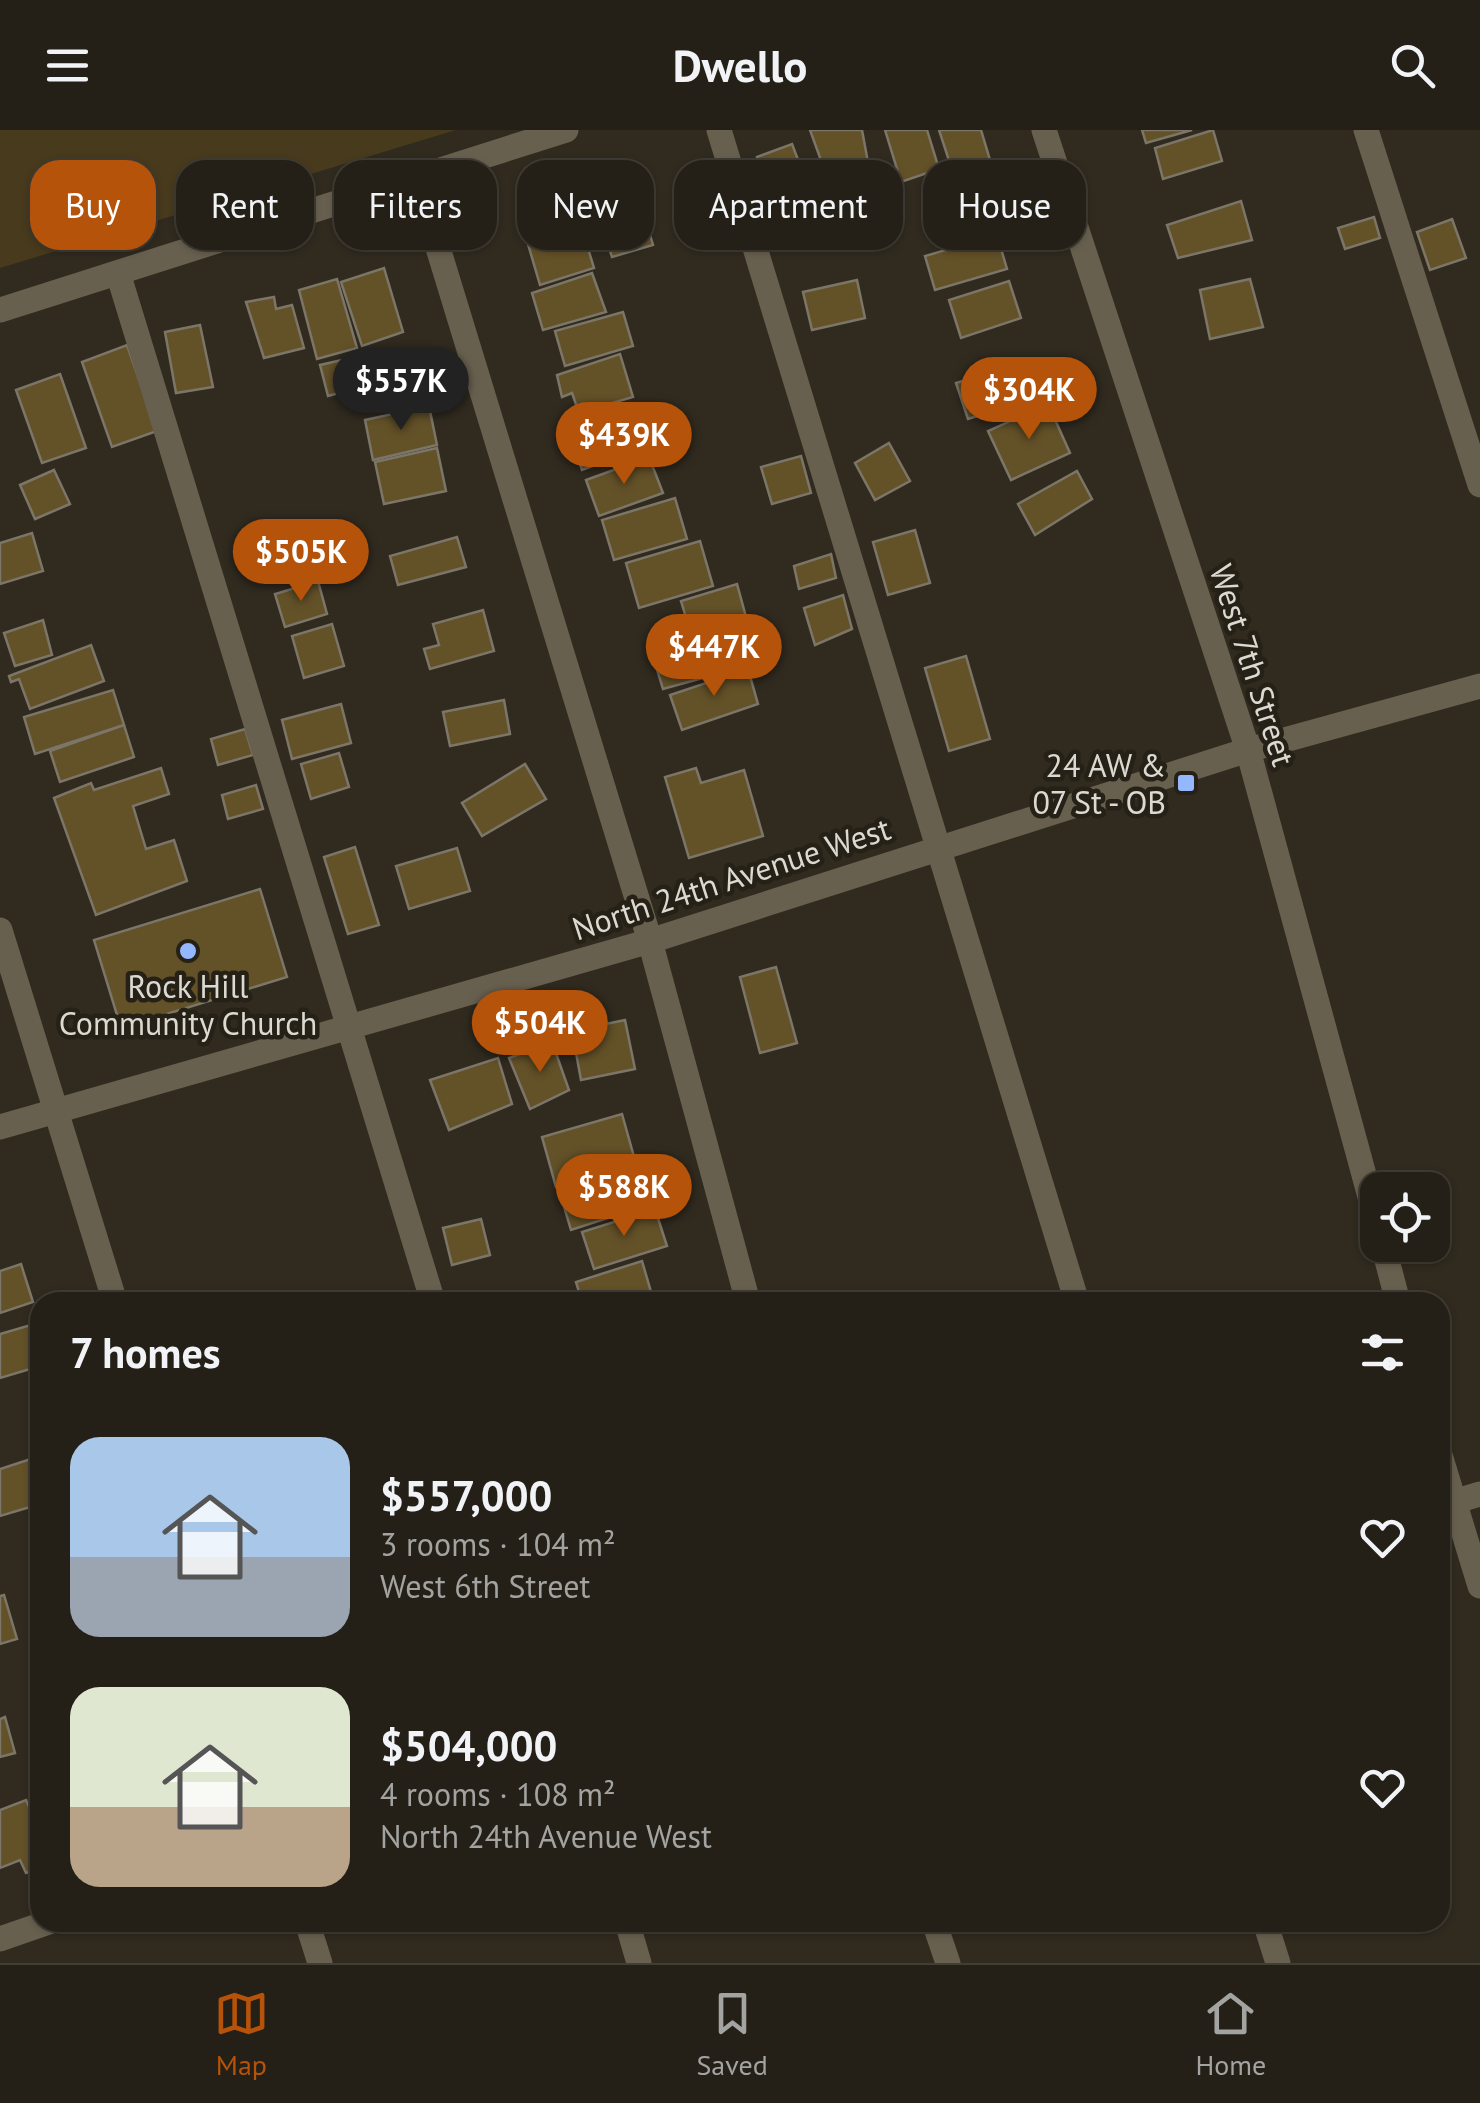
<!DOCTYPE html>
<meta charset="utf-8">
<style>
body{margin:0;font-family:"PT Sans",sans-serif;background:#2c2820;color:#f1f3f6;height:100vh;display:flex;flex-direction:column;font-size:38px;white-space:nowrap}
*{box-sizing:border-box;margin:0}
p{font-size:32px;color:#a3a3a1}
.icon{flex:none;width:55px;height:55px;fill:none;stroke:currentColor;stroke-width:2;stroke-linecap:round;stroke-linejoin:round}
.map{position:relative;flex:1;overflow:hidden}
.details{position:absolute;left:30px;top:1162px;width:1420px;height:640px;display:flex;flex-direction:column;background:#242017;border-radius:30px;box-shadow:0 2px 8px #0004,0 0 0 2px #413e36}
.details>*{flex:none}
.top-card{position:absolute;left:30px;top:30px;width:1420px;height:90px;display:flex;gap:20px}
.tools{position:absolute;left:1360px;top:1042px;display:grid;gap:20px}
.tools a{display:grid;place-items:center;width:90px;height:90px;border-radius:20px;background:#242017;box-shadow:0 2px 8px #0004,0 0 0 2px #413e36;font-size:50px}
.price{position:absolute;translate:-50% -85px;padding:0 22px;border-radius:35px;background:#b45309;color:#fff;font-size:32px;line-height:65px;filter:drop-shadow(0 2px 5px #0008)}
.price::after{content:'';position:absolute;left:50%;top:60px;width:30px;height:22px;margin-left:-15px;background:inherit;clip-path:polygon(0 0,100% 0,50% 100%)}
.price.on{background:#222;color:#fff}
ul{padding:0;list-style:none}
li{display:flex;align-items:center;gap:30px;height:250px;padding:0 40px}
li span{display:grid;place-items:center;flex:none;width:280px;height:200px;border-radius:30px;color:#555}
li>.icon{margin-inline-start:auto}
span .icon{width:120px;height:120px;fill:#fffc;stroke-width:1}
li b{font-size:42px}
h2{display:flex;justify-content:space-between;align-items:center;height:120px;padding:0 40px;font-size:42px}
.tag{padding:0 35px;border-radius:30px;background:#242017;box-shadow:0 2px 8px #0004,0 0 0 2px #413e36;font-size:35px;line-height:90px}
.tag.on{background:#b45309;color:#fff}
header{display:flex;justify-content:space-between;align-items:center;height:130px;padding:0 40px;background:#242017;font-size:45px;font-weight:800}
.tabs{display:flex;justify-content:space-around;align-items:center;height:140px;border-top:2px solid #413e36;background:#242017;font-size:28px;color:#a3a3a1}
.tabs a{display:grid;justify-items:center;gap:5px}
.tabs .on{color:#b45309}
.map>svg:first-child{display:block}
.green{fill:#483a1c}
.building{fill:#635128;stroke:#7c7669;stroke-width:2.5}
.lines{fill:none;stroke-linecap:round;stroke-linejoin:round}
.minor{stroke:#68604f;stroke-width:25}
.poi-dot{fill:#94b7fd;stroke:#262116;stroke-width:4}
.labels{text-anchor:middle;dominant-baseline:central;stroke-width:9;stroke-linejoin:round;paint-order:stroke}
.street-label{font-size:32px;fill:#dcd9d2;stroke:#262116}
.poi-label{font-size:32px;fill:#dcd9d2;stroke:#262116;text-anchor:end}
</style>
<header><svg class="icon" aria-label="menu" viewBox="0 0 24 24"><path d="M4 6h16M4 12h16M4 18h16"/></svg>Dwello<svg class="icon" aria-label="search" viewBox="0 0 24 24"><circle cx="10" cy="10" r="6"/><path d="M15 15l6 6"/></svg></header>
<div class="map">
<svg width="1480" height="1833" viewBox="0 0 1480 1833">
<rect width="100%" height="100%" fill="#302a1f"/>
<!-- green -->
<polygon class="green" points="0,0 456,0 0,138"/>
<!-- building -->
<g class="building">
<polygon points="810,0 862,0 875,70 840,83"/>
<polygon points="885,0 927,0 939,39 901,52"/>
<polygon points="939,0 981,0 990,30 953,43"/>
<polygon points="1142,0 1192,0 1146,13"/>
<polygon points="1213,0 1222,31 1163,49 1155,18"/>
<polygon points="792,14 810,61 771,74 757,27"/>
<polygon points="710,42 724,93 692,102 676,51"/>
<polygon points="635,54 653,115 612,127 592,67"/>
<polygon points="1241,71 1252,110 1178,128 1167,95"/>
<polygon points="1374,87 1380,108 1345,119 1338,98"/>
<polygon points="579,89 594,138 540,155 525,104"/>
<polygon points="1452,89 1466,128 1430,140 1417,102"/>
<polygon points="997,105 1007,139 935,160 925,126"/>
<polygon points="384,138 403,202 362,216 341,152"/>
<polygon points="592,143 606,182 543,200 532,163"/>
<polygon points="337,149 357,218 317,229 299,160"/>
<polygon points="1250,149 1263,197 1210,209 1200,160"/>
<polygon points="857,150 865,188 812,200 803,162"/>
<polygon points="1009,151 1021,188 961,208 949,170"/>
<polygon points="274,167 276,179 292,175 304,218 264,228 246,172"/>
<polygon points="623,182 633,216 565,236 555,201"/>
<polygon points="200,195 213,257 176,263 165,202"/>
<polygon points="127,215 157,301 112,317 82,232"/>
<polygon points="620,224 633,267 579,283 572,263 562,267 557,245"/>
<polygon points="1032,229 1044,265 968,289 956,253"/>
<polygon points="342,230 350,260 328,266 320,235"/>
<polygon points="60,244 86,318 42,333 16,260"/>
<polygon points="1048,274 1070,323 1011,350 988,301"/>
<polygon points="429,276 437,315 373,330 365,290"/>
<polygon points="632,277 647,316 582,340 568,300"/>
<polygon points="889,313 910,351 875,370 855,333"/>
<polygon points="437,318 446,361 384,374 375,332"/>
<polygon points="801,326 811,363 772,374 761,337"/>
<polygon points="649,327 663,363 599,386 586,350"/>
<polygon points="54,340 70,374 35,389 20,355"/>
<polygon points="1077,341 1092,369 1035,405 1018,374"/>
<polygon points="675,368 687,409 614,430 602,390"/>
<polygon points="915,400 930,453 888,465 873,412"/>
<polygon points="32,403 43,441 0,454 0,413"/>
<polygon points="457,407 466,437 398,455 390,426"/>
<polygon points="700,411 713,456 639,478 626,433"/>
<polygon points="831,424 836,448 799,459 794,436"/>
<polygon points="318,451 327,484 285,497 275,464"/>
<polygon points="737,454 746,487 691,504 681,471"/>
<polygon points="843,465 852,499 815,515 804,478"/>
<polygon points="483,480 494,521 430,539 424,519 439,515 433,494"/>
<polygon points="43,490 52,525 15,536 4,503"/>
<polygon points="332,494 344,536 304,548 292,506"/>
<polygon points="732,500 743,537 663,559 652,523"/>
<polygon points="91,515 104,551 30,579 19,549 11,552 9,546"/>
<polygon points="966,526 990,609 949,621 925,538"/>
<polygon points="748,539 758,574 682,600 670,565"/>
<polygon points="113,560 124,595 35,624 24,587"/>
<polygon points="504,570 510,604 450,616 443,582"/>
<polygon points="341,574 351,613 292,629 282,590"/>
<polygon points="124,595 134,627 60,652 50,621"/>
<polygon points="245,599 253,625 218,635 211,609"/>
<polygon points="339,623 349,657 311,669 301,634"/>
<polygon points="525,634 546,669 482,706 462,673"/>
<polygon points="161,638 169,664 133,676 146,719 174,710 187,751 96,785 54,668 91,653 94,660"/>
<polygon points="696,638 701,653 744,640 763,706 689,728 665,647"/>
<polygon points="256,655 263,679 228,689 222,665"/>
<polygon points="355,717 379,795 348,804 324,727"/>
<polygon points="457,718 470,761 409,779 396,736"/>
<polygon points="260,759 287,847 121,898 94,810"/>
<polygon points="776,837 797,913 760,923 740,847"/>
<polygon points="625,890 635,939 581,950 572,901"/>
<polygon points="552,912 569,960 530,979 509,928"/>
<polygon points="498,928 512,974 449,1000 430,950"/>
<polygon points="622,984 636,1034 556,1057 542,1007"/>
<polygon points="637,1039 648,1075 571,1100 560,1063"/>
<polygon points="655,1079 667,1116 594,1139 582,1102"/>
<polygon points="481,1089 490,1125 452,1135 443,1098"/>
<polygon points="642,1131 654,1172 582,1172 576,1152"/>
<polygon points="21,1134 33,1172 0,1183 0,1141"/>
<polygon points="34,1194 40,1236 0,1248 0,1204"/>
<polygon points="40,1326 40,1374 0,1386 0,1339"/>
<polygon points="4,1465 17,1509 0,1514 0,1466"/>
<polygon points="5,1587 15,1623 0,1627 0,1589"/>
<polygon points="26,1670 40,1703 40,1738 26,1743 20,1730 0,1738 0,1680"/>
</g>
<g class="lines">
<!-- minor -->
<g class="minor">
<polyline points="719,0 1077,1172"/>
<polyline points="1044,0 1248,620 1378,1096"/>
<polyline points="1366,0 1480,355"/>
<polyline points="416,46 650,811 748,1172"/>
<polyline points="118,143 433,1172"/>
<polyline points="0,180 566,0"/>
<polyline points="0,800 115,1172"/>
<polyline points="0,997 650,811 1248,620 1480,556"/>
<polyline points="1383,1115 1398,1172"/>
<polyline points="1440,1325 1480,1456"/>
<polyline points="1440,1376 1480,1364"/>
<polyline points="307,1792 320,1833"/>
<polyline points="627,1792 639,1833"/>
<polyline points="934,1792 948,1833"/>
<polyline points="1265,1792 1278,1833"/>
<polyline points="0,1809 49,1792"/>
</g>
</g>
<!-- markers -->
<g class="poi-dot">
<rect x="1176" y="643" width="20" height="20" rx="5"/>
<circle cx="188" cy="821" r="10"/>
</g>
<g class="labels">
<!-- street labels -->
<g class="street-label">
<text transform="translate(1253 535) rotate(72)">West 7th Street</text>
<text transform="translate(731 748) rotate(-18)">North 24th Avenue West</text>
</g>
<!-- poi labels -->
<g class="poi-label">
<text x="1166" y="635">24 AW &amp;<tspan x="1166" dy="37">07 St - OB</tspan></text>
<text x="188" y="856" text-anchor="middle">Rock Hill<tspan x="188" dy="37">Community Church</tspan></text>
</g>
</g>
</svg>
<div class="tools">
<a><svg class="icon" aria-label="locate" viewBox="0 0 24 24"><circle cx="12" cy="12" r="6"/><path d="M12 2v4M12 18v4M2 12h4M18 12h4"/></svg></a>
</div>
<b class="price on" style="left:401px;top:303px">$557K</b>
<b class="price" style="left:1029px;top:312px">$304K</b>
<b class="price" style="left:624px;top:357px">$439K</b>
<b class="price" style="left:301px;top:474px">$505K</b>
<b class="price" style="left:714px;top:569px">$447K</b>
<b class="price" style="left:540px;top:945px">$504K</b>
<b class="price" style="left:624px;top:1109px">$588K</b>
<div class="top-card">
<a class="tag on">Buy</a>
<a class="tag">Rent</a>
<a class="tag">Filters</a>
<a class="tag">New</a>
<a class="tag">Apartment</a>
<a class="tag">House</a>
</div>
<section class="details">
<h2>7 homes<svg class="icon" aria-label="filters" viewBox="0 0 24 24"><path d="M4 7h16M4 17h16"/><circle cx="9" cy="7" r="2"/><circle cx="15" cy="17" r="2"/></svg></h2>
<ul>
<li><span style="background:linear-gradient(#a9c7e8 60%,#9aa5b1 0)"><svg class="icon" aria-label="home" viewBox="0 0 24 24"><path d="M3 11l9-7 9 7M6 9v11h12V9"/></svg></span><div><b>$557,000</b><p>3 rooms · 104 m²</p><p>West 6th Street</p></div><svg class="icon" aria-label="heart" viewBox="0 0 24 24"><path d="M12 20l-8-8c-3-5 5-10 8-4 3-6 11-1 8 4z"/></svg></li>
<li><span style="background:linear-gradient(#dfe7d0 60%,#b9a48a 0)"><svg class="icon" aria-label="home" viewBox="0 0 24 24"><path d="M3 11l9-7 9 7M6 9v11h12V9"/></svg></span><div><b>$504,000</b><p>4 rooms · 108 m²</p><p>North 24th Avenue West</p></div><svg class="icon" aria-label="heart" viewBox="0 0 24 24"><path d="M12 20l-8-8c-3-5 5-10 8-4 3-6 11-1 8 4z"/></svg></li>
</ul>
</section>
</div>
<nav class="tabs">
<a class="on"><svg class="icon" aria-label="map" viewBox="0 0 24 24"><path d="M3 6l6-2 6 2 6-2v14l-6 2-6-2-6 2zM9 4v14M15 6v14"/></svg>Map</a>
<a><svg class="icon" aria-label="saved" viewBox="0 0 24 24"><path d="M7 4h10v16l-5-4-5 4z"/></svg>Saved</a>
<a><svg class="icon" aria-label="home" viewBox="0 0 24 24"><path d="M3 11l9-7 9 7M6 9v11h12V9"/></svg>Home</a>
</nav>
